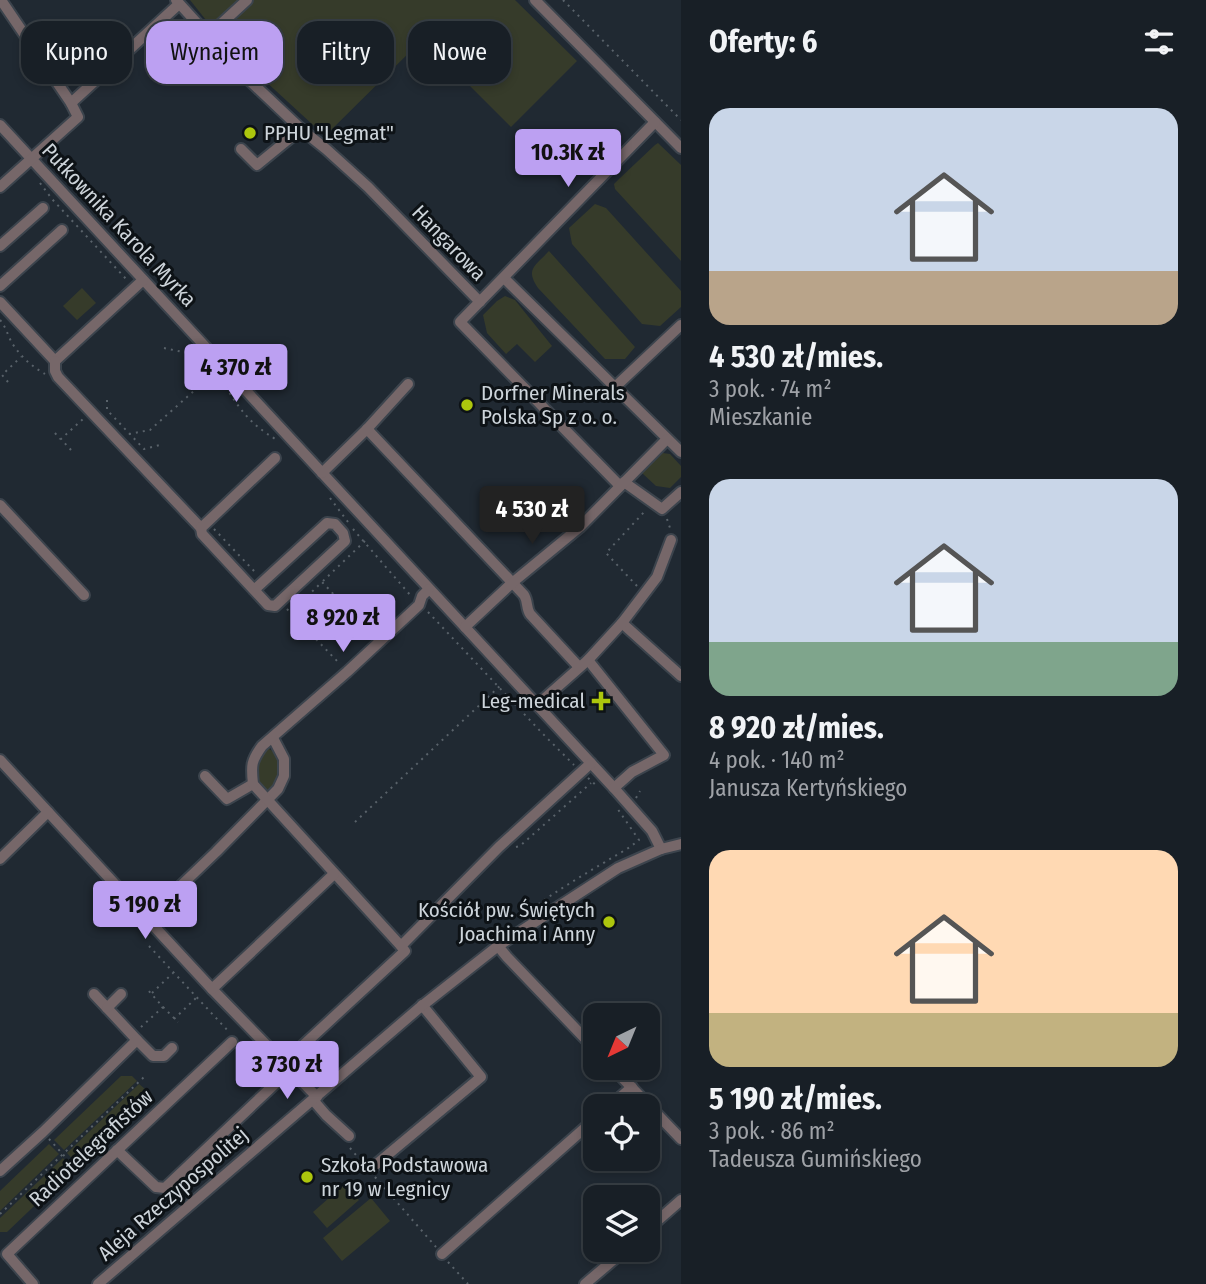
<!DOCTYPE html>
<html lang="pl">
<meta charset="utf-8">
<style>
body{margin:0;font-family:"Fira Sans Condensed",sans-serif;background:#252c32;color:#f1f3f6;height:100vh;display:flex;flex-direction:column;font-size:26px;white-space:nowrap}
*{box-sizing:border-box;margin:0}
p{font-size:23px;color:#9fa2a7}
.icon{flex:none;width:38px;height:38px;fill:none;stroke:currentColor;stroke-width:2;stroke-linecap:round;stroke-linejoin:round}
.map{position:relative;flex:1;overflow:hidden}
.details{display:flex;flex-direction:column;background:#181f26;width:525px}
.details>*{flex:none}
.banner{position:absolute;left:21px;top:21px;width:555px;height:63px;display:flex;gap:14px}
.needle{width:46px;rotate:223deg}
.tools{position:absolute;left:583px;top:1003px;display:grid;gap:14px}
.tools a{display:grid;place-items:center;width:77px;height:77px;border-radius:14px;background:#181f26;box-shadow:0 4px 10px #0003,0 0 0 2px #363d43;font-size:35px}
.price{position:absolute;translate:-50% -60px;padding:0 16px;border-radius:7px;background:#bca0f2;color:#111;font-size:23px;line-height:46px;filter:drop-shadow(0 2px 4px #0008)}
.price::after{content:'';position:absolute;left:50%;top:42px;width:21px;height:16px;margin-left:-10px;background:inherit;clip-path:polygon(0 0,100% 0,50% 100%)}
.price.on{background:#222;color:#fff}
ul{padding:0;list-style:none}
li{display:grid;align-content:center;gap:14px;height:371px;padding:0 28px}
li span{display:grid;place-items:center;height:217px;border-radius:21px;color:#555}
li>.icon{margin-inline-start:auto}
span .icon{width:126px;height:126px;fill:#fffc;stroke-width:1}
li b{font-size:30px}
h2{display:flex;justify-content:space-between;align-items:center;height:84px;padding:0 28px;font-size:30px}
.tag{padding:0 24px;border-radius:21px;background:#181f26;box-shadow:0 4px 10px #0003,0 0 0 2px #363d43;font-size:24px;line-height:63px}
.tag.on{background:#bca0f2;color:#111}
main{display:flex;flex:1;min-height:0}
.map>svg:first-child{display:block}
.green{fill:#363b2a}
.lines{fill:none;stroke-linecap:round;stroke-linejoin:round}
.minor-casing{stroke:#3c444d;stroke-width:14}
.path{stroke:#59626a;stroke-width:2;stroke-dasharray:2 5;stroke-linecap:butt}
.minor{stroke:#766769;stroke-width:10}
.poi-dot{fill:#adc60d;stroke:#0d1216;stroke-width:2.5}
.labels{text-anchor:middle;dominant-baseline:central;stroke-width:6;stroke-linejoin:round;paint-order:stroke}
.poi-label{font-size:21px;fill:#cdd4da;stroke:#0d1216;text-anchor:start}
.street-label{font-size:21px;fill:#cdd4da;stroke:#0d1216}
</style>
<main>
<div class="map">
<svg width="681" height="1284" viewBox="0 0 681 1284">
<rect width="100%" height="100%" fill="#202932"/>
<!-- green -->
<g class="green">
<polygon points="190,0 515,0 577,61 511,127 423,39 325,136 225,44"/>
<polygon points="658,143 681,165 681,261 615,189 614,184 619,179 655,145"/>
<polygon points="595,204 606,208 681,291 681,307 660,326 642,324 572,244 569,228"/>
<path d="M549,251l86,96 -10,12h-20l-67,-71c-13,-19 -3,-22 11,-37z"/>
<polygon points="82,288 96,303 77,320 63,306"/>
<polygon points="505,296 515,300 552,346 535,362 517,344 506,354 487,333 483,315 497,301"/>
<polygon points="663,453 670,454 681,466 681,477 670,488 656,486 642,473"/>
<path d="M268,748l7,5c8,15 5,29 -8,40 -15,-10 -14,-35 1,-45z"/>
<polygon points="121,1076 132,1076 137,1081 64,1150 54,1140"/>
<polygon points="139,1084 145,1089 144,1100 77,1164 67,1153"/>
<polygon points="49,1144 59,1154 0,1211 0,1191"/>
<polygon points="63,1158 73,1169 7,1232 0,1232 0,1218"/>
<polygon points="345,1184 359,1200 327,1228 313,1212"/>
<polygon points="371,1198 390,1221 342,1261 323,1238"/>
</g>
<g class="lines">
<!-- minor casing -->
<g class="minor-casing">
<g id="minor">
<polyline points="176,0 248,79 301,129 326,149 368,187 480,302"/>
<polyline points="535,0 681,148"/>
<polyline points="209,35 247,0"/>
<polyline points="71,103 179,4"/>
<polyline points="0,125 614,788 652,831 661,849"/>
<polyline points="241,149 257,165 301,129"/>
<polyline points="0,187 78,117 71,103 1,0"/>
<polyline points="0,246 43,208"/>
<polyline points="504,278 681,452"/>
<polyline points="0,286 62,230"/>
<polyline points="0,302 55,361 143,280"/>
<polyline points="55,361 55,371 58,377 201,528"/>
<polyline points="614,388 681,325"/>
<path d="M367,429l157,166c4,6 2,13 6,19l49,53"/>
<polyline points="322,473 367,429 408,384"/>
<polyline points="624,482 662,509 681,492"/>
<polyline points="620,486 460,322 655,122"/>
<polyline points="0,505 84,595"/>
<polyline points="254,590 327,523 335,524 343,533 345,541 275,606 268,605 202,534 201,528 275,458"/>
<polyline points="622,623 681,676"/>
<polyline points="465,627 512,583 580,527 667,439"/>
<polyline points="588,660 664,755 632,772 614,788"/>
<polyline points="537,705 588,660 622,623 657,577 671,540"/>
<polyline points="0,760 212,989 317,1097"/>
<polyline points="205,776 227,799 253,784"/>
<polyline points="0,859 48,812"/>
<polyline points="146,919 216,852 278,789 284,776 284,759 273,738"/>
<path d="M401,946l-148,-162c-2,-18 -2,-23 9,-38l85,-74 72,-67 3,-9 7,-7"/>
<polyline points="498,946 507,957 595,1049"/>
<polyline points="212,989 334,874"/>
<polyline points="94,994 137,1040"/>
<polyline points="107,1008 121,994"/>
<polyline points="284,1063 405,951 401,946 499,847 591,763"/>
<polyline points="613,1068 681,1139"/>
<polyline points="313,1100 326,1115 349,1136"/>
<polyline points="610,1106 632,1087"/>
<polyline points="117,1150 156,1187 165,1188 278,1081"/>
<polyline points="373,1167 481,1077 422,1005"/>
<polyline points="0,1171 43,1132 137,1040 153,1056 164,1056 172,1048"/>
<polyline points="648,1229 681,1200"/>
<polyline points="442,1254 595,1119"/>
<polyline points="33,1284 7,1254 232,1042"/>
<polyline points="98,1284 418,1009 498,946 618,868 661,849 681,844"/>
<polyline points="585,1284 625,1250"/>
</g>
</g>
<!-- path -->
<g class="path">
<polyline points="563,0 681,120"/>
<polyline points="40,183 52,199 127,280"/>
<path d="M0,320c7,8 8,18 14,26 8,12 19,21 31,28"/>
<polyline points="164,348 197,355"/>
<path d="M222,381c17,27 26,42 55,59"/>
<polyline points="8,382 2,375 21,357"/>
<polyline points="107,400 107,410 144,449 160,445"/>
<polyline points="55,433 60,439"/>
<polyline points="129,434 150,430 214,373"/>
<polyline points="71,450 61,439 83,419"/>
<polyline points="330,498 348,522"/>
<polyline points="667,519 671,531"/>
<polyline points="214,529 256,573"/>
<polyline points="353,529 411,596"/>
<polyline points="323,581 367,539"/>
<polyline points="637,586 606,553 646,510"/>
<polyline points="287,609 339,663"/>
<polyline points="292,611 322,582 340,601"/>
<polyline points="428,612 543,734 574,765"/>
<polyline points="588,778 597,786"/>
<polyline points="636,798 640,791"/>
<polyline points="355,822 502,684"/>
<polyline points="516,847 520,846 591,783"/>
<path d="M523,918l1,-3c33,-26 70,-46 106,-68l9,-7 -22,-32"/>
<polyline points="149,946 230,1033"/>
<polyline points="152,993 173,973"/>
<polyline points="163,1007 178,1022"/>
<polyline points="174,1019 196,998"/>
<polyline points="141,1027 163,1007 148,990"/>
<polyline points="241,1045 268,1074"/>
<polyline points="49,1139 78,1171"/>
<polyline points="350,1148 362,1162"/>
<polyline points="375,1177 436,1247"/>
<polyline points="0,1214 144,1077"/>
<polyline points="448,1262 468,1284"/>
</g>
<!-- minor -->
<use href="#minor" class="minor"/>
</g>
<!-- markers -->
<g class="poi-dot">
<circle cx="250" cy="133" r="7"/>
<circle cx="467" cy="405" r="7"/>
<path d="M597.5 690.5h7v7h7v7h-7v7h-7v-7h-7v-7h7z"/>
<circle cx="609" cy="922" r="7"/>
<circle cx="307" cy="1177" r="7"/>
</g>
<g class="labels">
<!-- poi labels -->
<g class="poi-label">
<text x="264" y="133">PPHU "Legmat"</text>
<text x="481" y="393">Dorfner Minerals<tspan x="481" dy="24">Polska Sp z o. o.</tspan></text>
<text x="585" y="701" text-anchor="end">Leg-medical</text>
<text x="595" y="910" text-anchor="end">Kościół pw. Świętych<tspan x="595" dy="24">Joachima i Anny</tspan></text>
<text x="321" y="1165">Szkoła Podstawowa<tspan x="321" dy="24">nr 19 w Legnicy</tspan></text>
</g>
<!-- street labels -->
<g class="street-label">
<text transform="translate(119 225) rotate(47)">Pułkownika Karola Myrka</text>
<text transform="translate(449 243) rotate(46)">Hangarowa</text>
<text transform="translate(91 1148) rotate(-43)">Radiotelegrafistów</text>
<text transform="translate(173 1194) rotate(-41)">Aleja Rzeczypospolitej</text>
</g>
</g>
</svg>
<div class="tools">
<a><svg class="needle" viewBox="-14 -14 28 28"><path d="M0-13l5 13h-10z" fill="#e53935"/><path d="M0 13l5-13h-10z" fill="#9fa2a7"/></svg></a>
<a><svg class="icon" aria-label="locate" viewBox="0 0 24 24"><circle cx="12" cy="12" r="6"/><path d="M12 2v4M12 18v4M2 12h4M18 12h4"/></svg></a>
<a><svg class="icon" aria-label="layers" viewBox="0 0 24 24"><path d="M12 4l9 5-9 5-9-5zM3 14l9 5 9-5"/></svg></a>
</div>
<b class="price" style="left:568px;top:189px">10.3K zł</b>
<b class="price" style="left:236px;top:404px">4 370 zł</b>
<b class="price on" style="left:532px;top:546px">4 530 zł</b>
<b class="price" style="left:343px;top:654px">8 920 zł</b>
<b class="price" style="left:145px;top:941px">5 190 zł</b>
<b class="price" style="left:287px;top:1101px">3 730 zł</b>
<div class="banner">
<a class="tag">Kupno</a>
<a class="tag on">Wynajem</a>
<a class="tag">Filtry</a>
<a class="tag">Nowe</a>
</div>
</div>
<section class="details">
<h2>Oferty: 6<svg class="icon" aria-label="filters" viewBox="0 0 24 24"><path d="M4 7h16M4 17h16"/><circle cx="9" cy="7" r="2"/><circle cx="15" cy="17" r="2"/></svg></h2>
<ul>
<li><span style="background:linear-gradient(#c9d6e8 75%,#b9a48a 0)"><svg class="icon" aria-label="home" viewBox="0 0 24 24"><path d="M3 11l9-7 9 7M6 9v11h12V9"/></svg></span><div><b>4 530 zł/mies.</b><p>3 pok. · 74 m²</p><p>Mieszkanie</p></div></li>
<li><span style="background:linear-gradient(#c9d6e8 75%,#7fa58c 0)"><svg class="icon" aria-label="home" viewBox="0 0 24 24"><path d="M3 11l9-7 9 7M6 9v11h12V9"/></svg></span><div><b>8 920 zł/mies.</b><p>4 pok. · 140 m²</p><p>Janusza Kertyńskiego</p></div></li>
<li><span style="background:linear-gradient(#ffd9b3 75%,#c2b280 0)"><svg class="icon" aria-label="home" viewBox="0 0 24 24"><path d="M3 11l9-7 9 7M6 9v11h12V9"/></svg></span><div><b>5 190 zł/mies.</b><p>3 pok. · 86 m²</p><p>Tadeusza Gumińskiego</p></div></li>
</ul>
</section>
</main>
